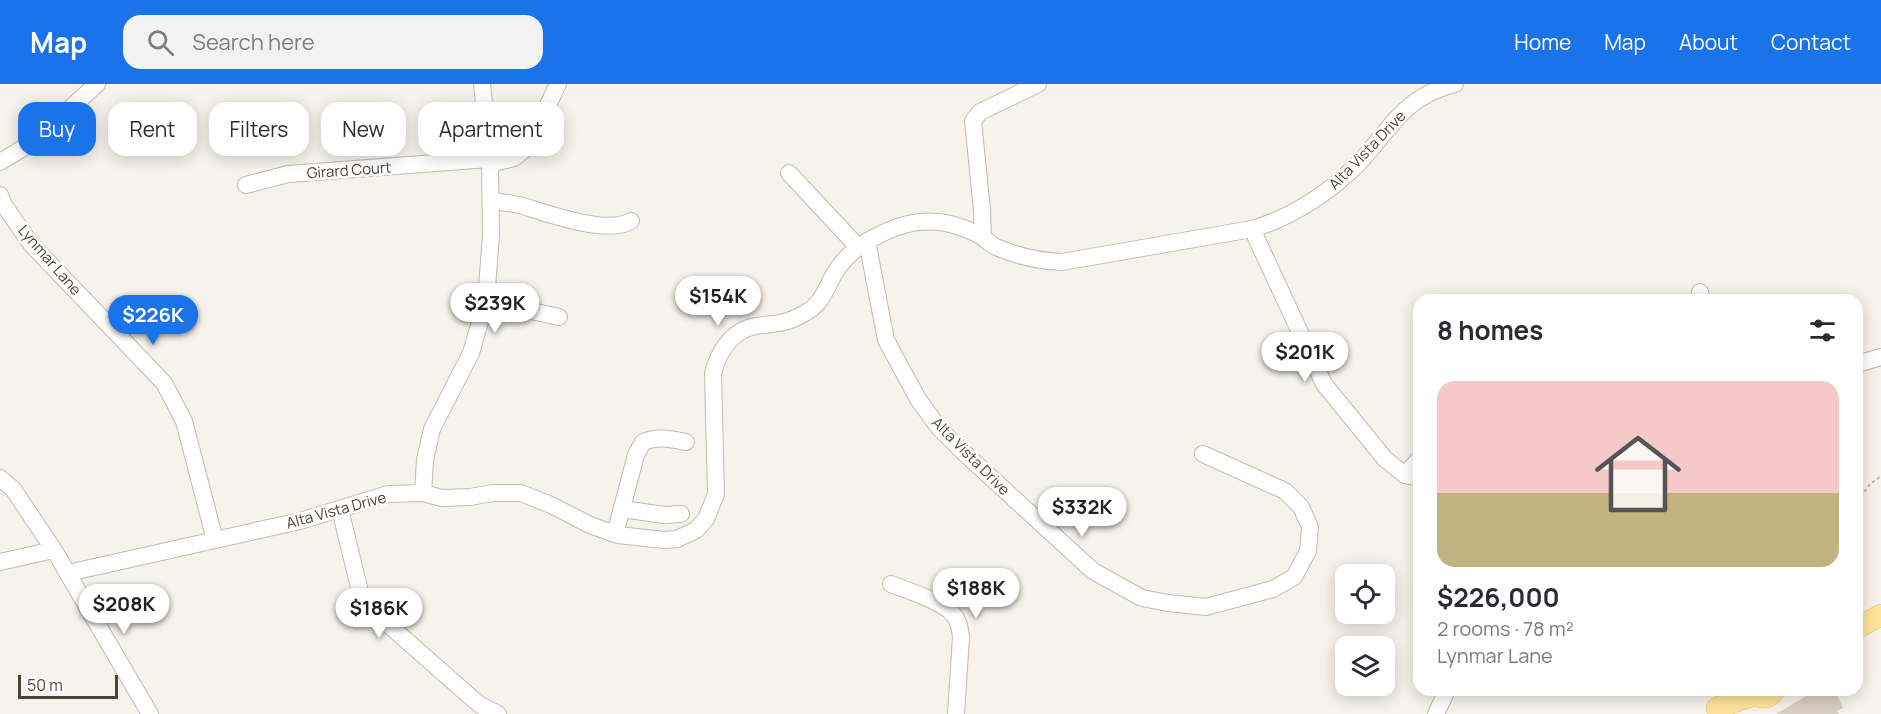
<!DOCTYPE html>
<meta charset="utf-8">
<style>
body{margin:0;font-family:Manrope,sans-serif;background:#f2f2f3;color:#2b2b33;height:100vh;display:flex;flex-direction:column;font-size:22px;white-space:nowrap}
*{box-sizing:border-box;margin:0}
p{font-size:20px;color:#7c7c81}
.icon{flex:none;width:33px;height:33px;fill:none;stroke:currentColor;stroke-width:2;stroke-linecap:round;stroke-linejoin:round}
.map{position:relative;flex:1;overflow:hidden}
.drawer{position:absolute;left:1413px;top:210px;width:450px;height:402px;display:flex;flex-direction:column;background:#fff;border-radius:18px;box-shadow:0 3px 15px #0003}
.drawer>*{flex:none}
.top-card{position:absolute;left:18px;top:18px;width:570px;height:54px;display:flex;gap:12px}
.controls{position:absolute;left:1335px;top:480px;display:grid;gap:12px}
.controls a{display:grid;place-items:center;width:60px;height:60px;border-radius:12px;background:#fff;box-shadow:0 3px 15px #0003;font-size:30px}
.scale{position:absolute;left:18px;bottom:15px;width:100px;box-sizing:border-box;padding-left:6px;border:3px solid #4b4439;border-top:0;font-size:16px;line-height:21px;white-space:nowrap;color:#4b4439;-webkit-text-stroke:4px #fff;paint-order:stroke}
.price{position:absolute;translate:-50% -51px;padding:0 14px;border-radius:21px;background:#fff;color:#222;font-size:20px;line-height:39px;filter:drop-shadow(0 2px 3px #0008)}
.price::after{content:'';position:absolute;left:50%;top:36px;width:18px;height:14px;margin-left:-9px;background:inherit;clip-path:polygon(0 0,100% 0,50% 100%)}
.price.active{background:#1a73e8;color:#fff}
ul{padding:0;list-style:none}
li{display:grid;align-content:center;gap:12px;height:318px;padding:0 24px}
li+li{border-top:2px solid #e1e1e2}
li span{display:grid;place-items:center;height:186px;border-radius:18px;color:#555}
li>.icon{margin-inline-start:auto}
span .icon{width:108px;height:108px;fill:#fffc;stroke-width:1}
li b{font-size:26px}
h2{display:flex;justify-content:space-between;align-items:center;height:72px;padding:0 24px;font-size:26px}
.pill{padding:0 21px;border-radius:18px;background:#fff;box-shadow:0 3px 15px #0003;font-size:21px;line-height:54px}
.pill.active{background:#1a73e8;color:#fff}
header{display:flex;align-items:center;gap:36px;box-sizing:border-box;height:84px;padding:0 30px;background:#1a73e8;color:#fff}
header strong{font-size:28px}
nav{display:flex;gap:33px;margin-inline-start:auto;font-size:21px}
.search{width:420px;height:54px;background:#f2f2f3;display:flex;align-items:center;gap:15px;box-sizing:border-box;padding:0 21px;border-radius:18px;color:#7c7c81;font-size:22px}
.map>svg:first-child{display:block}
.building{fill:#d8cfc1}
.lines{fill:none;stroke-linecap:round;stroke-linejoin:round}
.minor-casing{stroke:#c2bbae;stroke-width:18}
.major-casing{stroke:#e6c16a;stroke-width:22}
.path{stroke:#c4b79f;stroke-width:2;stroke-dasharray:3 3;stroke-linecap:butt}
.minor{stroke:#fff;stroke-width:16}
.major{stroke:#ffe39c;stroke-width:21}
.labels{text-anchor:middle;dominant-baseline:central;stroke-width:5;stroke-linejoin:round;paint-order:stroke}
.street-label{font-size:15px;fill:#4b4439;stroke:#fff}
</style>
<header>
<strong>Map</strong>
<div class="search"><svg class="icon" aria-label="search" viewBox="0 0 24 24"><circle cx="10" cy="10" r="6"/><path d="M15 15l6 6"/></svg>Search here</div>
<nav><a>Home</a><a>Map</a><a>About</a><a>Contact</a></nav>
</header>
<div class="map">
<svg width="1881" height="630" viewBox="0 0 1881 630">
<rect width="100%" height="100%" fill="#f6f3ec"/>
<!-- building -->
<polygon class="building" points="1816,606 1835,606 1843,624 1837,627 1839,630 1776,630"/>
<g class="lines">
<!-- minor casing -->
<g class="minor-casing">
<g id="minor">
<polyline points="0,78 33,58 97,0"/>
<polyline points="490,80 514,74 528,63 558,0"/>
<polyline points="789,89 858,163"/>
<polyline points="246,101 288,90 489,75"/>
<polyline points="0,111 4,121 31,160 164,299 184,337 215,456"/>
<path d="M491,117c10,1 22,2 32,5 26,8 84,29 108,15"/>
<polyline points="1252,145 1324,300 1385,375 1405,391 1419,394"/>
<polyline points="983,153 982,126 973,37 980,28 1038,0"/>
<polyline points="867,157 886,256 918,315 939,344 961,366 1093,487 1142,514 1168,519 1206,523 1273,505 1294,493 1308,467 1310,443 1301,423 1285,407 1203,370"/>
<polyline points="1700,208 1702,216"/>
<polyline points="486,217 559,233"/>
<polyline points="1857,280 1881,273"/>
<polyline points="1405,391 1419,375"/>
<polyline points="0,394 13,405 54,466 150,630"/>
<polyline points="423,409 425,376 432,345 471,269 486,217 491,151 490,80 482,0"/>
<polyline points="340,425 361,512 365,520 466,609 480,621 498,630"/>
<polyline points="622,425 664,431 681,430"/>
<path d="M615,450l21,-79 7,-13c15,-6 27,-3 43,0"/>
<polyline points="0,478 54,466"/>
<path d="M68,489l232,-52 88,-27 35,-1 19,5 28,-1 23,-4h28l30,12 39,20 28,10 46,5 13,-1 19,-9 10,-11 10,-25 -3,-121c5,-19 16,-38 35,-45 13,-4 28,-3 40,-7 6,-2 12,-5 17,-8 16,-8 21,-24 29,-39 8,-13 19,-24 32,-32 37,-22 71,-29 111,-8 7,3 12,10 19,13 21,9 43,14 66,15l190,-33c38,-11 73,-34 102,-61 35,-35 47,-71 101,-84"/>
<path d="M891,500c17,7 51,17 62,30 6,7 7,15 8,23l-5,77"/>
<polyline points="1436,630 1447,606"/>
</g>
</g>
<!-- major casing -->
<g class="major-casing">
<g id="major">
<polyline points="1857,544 1881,531"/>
<path d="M1717,624l37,-13c9,4 16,3 21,-5"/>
</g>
</g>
<!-- path -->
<polyline class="path" points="1857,417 1870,400 1881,392"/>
<!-- minor -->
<use href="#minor" class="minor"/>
<!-- major -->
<use href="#major" class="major"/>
</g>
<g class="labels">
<!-- street labels -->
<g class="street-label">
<text transform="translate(1367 66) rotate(-46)">Alta Vista Drive</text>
<text transform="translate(349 86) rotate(-4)">Girard Court</text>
<text transform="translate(50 176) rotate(49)">Lynmar Lane</text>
<text transform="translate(971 372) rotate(45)">Alta Vista Drive</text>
<text transform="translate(336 426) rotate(-15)">Alta Vista Drive</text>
</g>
</g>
</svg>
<div class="controls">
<a><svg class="icon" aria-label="locate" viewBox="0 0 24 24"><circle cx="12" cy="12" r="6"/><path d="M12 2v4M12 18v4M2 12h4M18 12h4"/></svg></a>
<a><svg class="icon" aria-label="layers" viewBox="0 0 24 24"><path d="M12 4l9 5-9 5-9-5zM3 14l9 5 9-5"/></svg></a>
</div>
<div class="scale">50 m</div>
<b class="price" style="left:718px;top:243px">$154K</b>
<b class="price" style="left:495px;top:250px">$239K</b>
<b class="price active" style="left:153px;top:262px">$226K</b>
<b class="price" style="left:1305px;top:299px">$201K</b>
<b class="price" style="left:1082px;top:454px">$332K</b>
<b class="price" style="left:976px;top:535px">$188K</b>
<b class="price" style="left:124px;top:551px">$208K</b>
<b class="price" style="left:379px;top:555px">$186K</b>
<div class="top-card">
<a class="pill active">Buy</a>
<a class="pill">Rent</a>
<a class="pill">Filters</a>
<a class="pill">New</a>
<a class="pill">Apartment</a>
</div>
<section class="drawer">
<h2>8 homes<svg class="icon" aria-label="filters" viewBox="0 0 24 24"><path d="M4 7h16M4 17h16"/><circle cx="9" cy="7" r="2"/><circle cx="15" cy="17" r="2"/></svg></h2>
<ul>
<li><span style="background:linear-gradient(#f6c9c9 60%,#c2b280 0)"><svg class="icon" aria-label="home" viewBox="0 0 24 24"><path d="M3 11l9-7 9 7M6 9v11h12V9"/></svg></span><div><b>$226,000</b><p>2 rooms · 78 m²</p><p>Lynmar Lane</p></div></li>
</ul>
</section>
</div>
